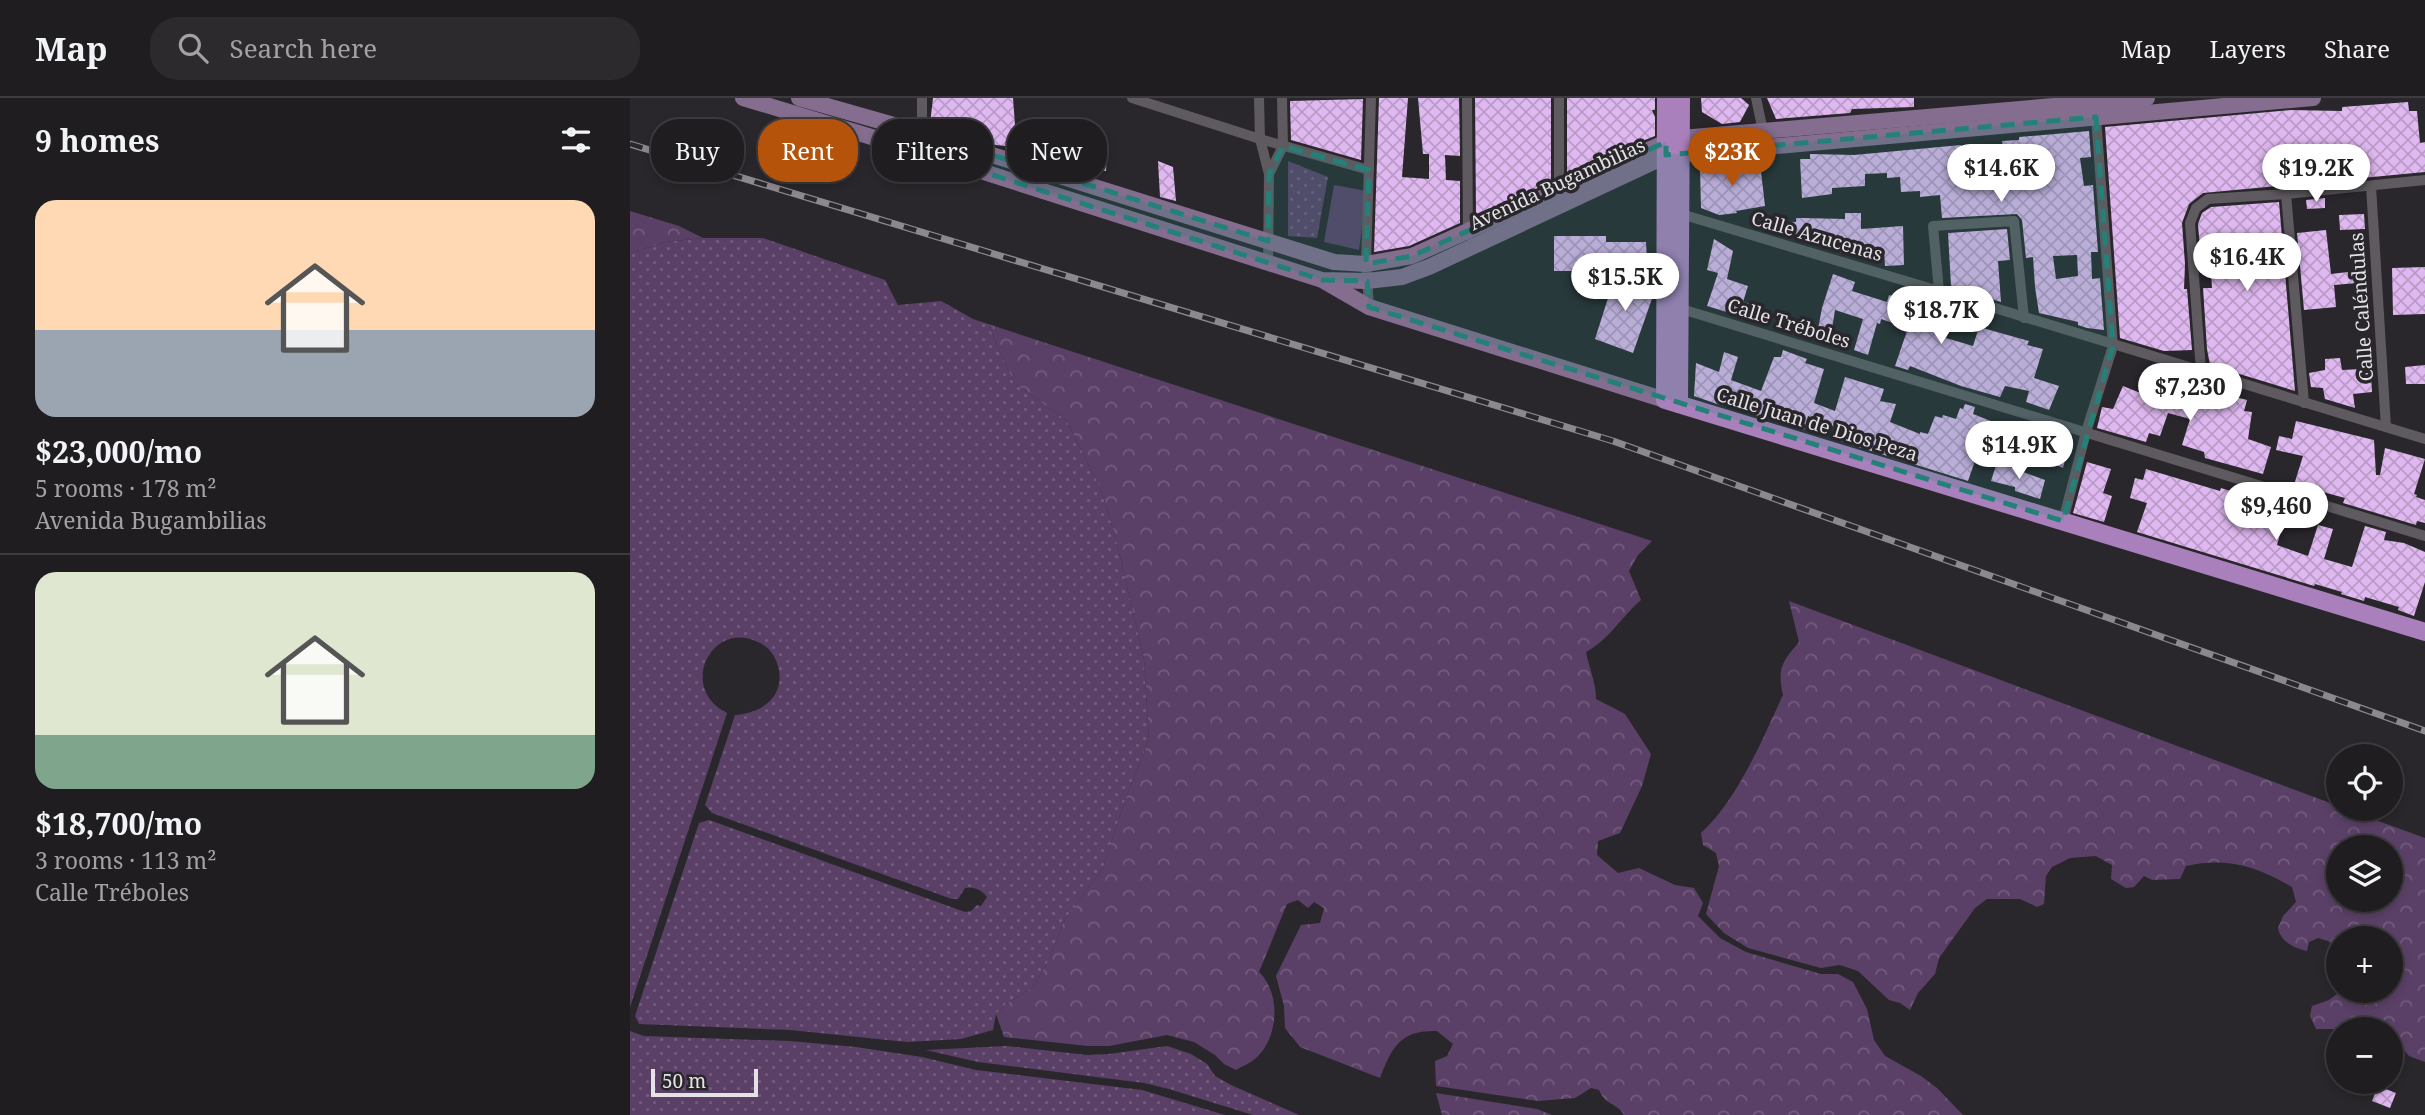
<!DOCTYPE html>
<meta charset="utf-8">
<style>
body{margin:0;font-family:"Noto Serif",serif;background:#2d2a2e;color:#f1f3f6;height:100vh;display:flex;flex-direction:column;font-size:26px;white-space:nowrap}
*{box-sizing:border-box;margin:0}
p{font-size:23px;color:#a2a2a5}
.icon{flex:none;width:38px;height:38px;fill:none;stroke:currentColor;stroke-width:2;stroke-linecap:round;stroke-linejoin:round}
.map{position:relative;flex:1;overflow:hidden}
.panel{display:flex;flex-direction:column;background:#201d21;width:630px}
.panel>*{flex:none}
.top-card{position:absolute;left:21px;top:21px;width:665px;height:63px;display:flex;gap:14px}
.controls{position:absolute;left:1696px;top:646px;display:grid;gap:14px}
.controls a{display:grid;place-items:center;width:77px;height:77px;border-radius:50%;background:#201d21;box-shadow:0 4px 10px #0003,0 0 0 2px #3d3b3f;font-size:35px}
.scale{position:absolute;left:21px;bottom:18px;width:107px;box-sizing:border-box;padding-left:7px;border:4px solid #e4e2e5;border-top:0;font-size:19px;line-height:24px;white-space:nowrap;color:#e4e2e5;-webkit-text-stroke:5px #2a272c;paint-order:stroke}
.price{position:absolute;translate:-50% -60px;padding:0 16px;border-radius:24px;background:#fff;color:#222;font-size:23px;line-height:46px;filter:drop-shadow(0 2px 4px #0008)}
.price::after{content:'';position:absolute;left:50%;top:42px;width:21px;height:16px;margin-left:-10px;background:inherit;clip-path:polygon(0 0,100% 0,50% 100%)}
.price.active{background:#b45309;color:#fff}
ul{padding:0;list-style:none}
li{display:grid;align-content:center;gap:14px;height:371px;padding:0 35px}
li+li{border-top:2px solid #3d3b3f}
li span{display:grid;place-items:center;height:217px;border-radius:21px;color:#555}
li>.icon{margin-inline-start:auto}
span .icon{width:126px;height:126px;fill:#fffc;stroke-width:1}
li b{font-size:30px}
h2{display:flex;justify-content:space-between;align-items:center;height:84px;padding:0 35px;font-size:30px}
.tag{padding:0 24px;border-radius:28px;background:#201d21;box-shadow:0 4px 10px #0003,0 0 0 2px #3d3b3f;font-size:24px;line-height:63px}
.tag.active{background:#b45309;color:#fff}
header{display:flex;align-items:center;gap:42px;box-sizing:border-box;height:98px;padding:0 35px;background:#201d21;border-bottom:2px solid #3d3b3f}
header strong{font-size:33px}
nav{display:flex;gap:38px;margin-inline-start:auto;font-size:24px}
.search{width:490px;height:63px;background:#2d2a2e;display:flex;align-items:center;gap:18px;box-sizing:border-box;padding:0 24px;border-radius:28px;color:#a2a2a5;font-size:26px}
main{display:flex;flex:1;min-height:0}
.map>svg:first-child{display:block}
.grass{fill:url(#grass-dots)}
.forest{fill:url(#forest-crowns);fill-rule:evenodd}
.pitch{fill:#5a4066}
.building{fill:url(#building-cross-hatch);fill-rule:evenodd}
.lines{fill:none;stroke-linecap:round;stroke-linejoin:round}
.street{stroke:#5e5a60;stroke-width:10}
.secondary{stroke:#846d8e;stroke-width:16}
.primary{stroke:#aa80bc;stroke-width:18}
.rail-casing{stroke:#8b898d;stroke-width:7}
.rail{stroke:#2a272c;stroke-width:4.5;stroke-dasharray:13;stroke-linecap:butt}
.marked{fill:#24817a;fill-opacity:0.2;stroke:#24817a;stroke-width:5;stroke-dasharray:14 9;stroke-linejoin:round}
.labels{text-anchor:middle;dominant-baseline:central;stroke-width:7;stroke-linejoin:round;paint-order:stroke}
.street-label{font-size:19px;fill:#e4e2e5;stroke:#2a272c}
</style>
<header>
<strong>Map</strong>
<div class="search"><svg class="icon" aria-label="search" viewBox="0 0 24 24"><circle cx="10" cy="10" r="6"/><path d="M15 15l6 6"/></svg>Search here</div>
<nav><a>Map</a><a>Layers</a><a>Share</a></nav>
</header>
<main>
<section class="panel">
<h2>9 homes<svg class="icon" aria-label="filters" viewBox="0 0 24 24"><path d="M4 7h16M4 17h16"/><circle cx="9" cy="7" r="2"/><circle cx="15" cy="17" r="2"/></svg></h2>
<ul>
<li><span style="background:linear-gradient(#ffd9b3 60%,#9aa5b1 0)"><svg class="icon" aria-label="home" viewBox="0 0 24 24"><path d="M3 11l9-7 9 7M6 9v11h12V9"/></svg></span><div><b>$23,000/mo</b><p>5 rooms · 178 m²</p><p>Avenida Bugambilias</p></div></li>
<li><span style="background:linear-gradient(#dfe7d0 75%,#7fa58c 0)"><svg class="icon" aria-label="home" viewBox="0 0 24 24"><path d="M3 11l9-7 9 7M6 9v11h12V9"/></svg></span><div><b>$18,700/mo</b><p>3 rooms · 113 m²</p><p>Calle Tréboles</p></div></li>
</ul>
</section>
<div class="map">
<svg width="1795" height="1017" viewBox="0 0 1795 1017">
<defs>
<pattern id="grass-dots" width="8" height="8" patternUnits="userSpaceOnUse" patternTransform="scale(1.75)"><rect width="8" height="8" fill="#5a4066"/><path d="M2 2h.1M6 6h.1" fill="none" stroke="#725b7c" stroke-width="1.8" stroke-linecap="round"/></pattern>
<pattern id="forest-crowns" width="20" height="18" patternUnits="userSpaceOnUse" patternTransform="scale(1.75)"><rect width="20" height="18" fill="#5a4066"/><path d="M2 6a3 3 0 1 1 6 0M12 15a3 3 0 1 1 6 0" fill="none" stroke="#725b7c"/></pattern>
<pattern id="building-cross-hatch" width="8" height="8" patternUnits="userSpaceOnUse" patternTransform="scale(1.75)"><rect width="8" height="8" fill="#e0b8f1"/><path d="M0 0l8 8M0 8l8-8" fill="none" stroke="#b99bc6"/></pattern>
</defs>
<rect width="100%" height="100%" fill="#2a272c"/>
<!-- grass -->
<g class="grass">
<polygon points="658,63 698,79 687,140 658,138"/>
<path d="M73,140h60l122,42 13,25 43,-4 32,18 15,5 26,59 52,37 34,67 15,48 29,124 5,81 -24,60 -22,68 -39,53 -15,39 -16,27 -28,18 -9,9 -3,16 -32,9 -54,3 -117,-12 -151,-6 -4,-8 64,-193 10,-3 256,92 6,-1 6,-6 4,1 6,-9c-5,-7 -14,-11 -22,-9l-7,11h-6l-240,-86 -7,-8 30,-90c27,-2 51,-18 43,-49 -3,-11 -10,-20 -20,-24 -46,-23 -81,46 -31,71l-97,294v-754l35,-11z"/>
<polygon points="0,933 14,938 159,943 226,949 292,959 346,972 512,992 595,1017 0,1017"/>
<polygon points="376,948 457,957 479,956 537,948 561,956 577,966 585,978 601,987 669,1017 623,1017 539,991 514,985 348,964 296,952"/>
</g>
<!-- forest -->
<g class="forest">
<polygon points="0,113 49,128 73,140 35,144 0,155"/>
<path d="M358,226l664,217 -14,14 -9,16 12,29c-20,17 -31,39 -55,52 3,16 10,30 10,47l29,15 26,40 -9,32 -22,47 -22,8 -1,14 21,18 21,-5 36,17 19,3 9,15 -5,13 22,22 26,14 75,22h17l15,8 14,27 7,31 11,16 36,20 16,12 26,27h-339c-8,-13 -18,-9 -25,-25l-8,-2 -16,10 -37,3 -102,-15 -1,-25 12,-5 6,-12 -16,-13c-37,-1 -45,16 -57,47l-80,-31 -15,-19 -1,-22 -8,-30 25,-51 19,-2 4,-15 -10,-6 -6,6 -10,-8 -11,4 -28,68c22,21 20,65 -3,86 -5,5 -14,8 -20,12l-12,-6 -9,-9 -21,-13 -27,-7 -58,11h-21l-84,-9 -8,-23 9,-9 28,-18 16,-27 15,-39 39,-53 22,-68 24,-60 -5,-81 -29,-124 -15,-48 -34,-67 -52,-37z"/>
<path d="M1159,503l549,205v2l7,1 80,29v224l-16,-6 -18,-21 -1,-6h-74l-6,-13 2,-10 17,-6 8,-6 -1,-12 2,-6v14h52v-52h-52v19l-5,-3 2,-8 -7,-5 -10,-3 -9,4 -2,9c-13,-3 -26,-9 -29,-23l5,-12 13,-14 -4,-15c-36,-21 -65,-30 -106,-21l-6,13 -28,1 -8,-4 -10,11 -8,1 -15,-9 1,-14 -16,-9 -26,2 -18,9 -6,9 -2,28 -7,3 -17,-8h-33l-12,9 -36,50 -4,16 -17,19 -8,17 -10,-7 -11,-3 -31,-29 -18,-6 -19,3 -73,-20 -24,-15 -18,-19 13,-48 -3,-13 -13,-8 -2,-12c37,-34 61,-93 82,-138 -6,-27 -1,-33 16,-53zM1760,749v53h-52v-53z"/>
<polygon points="806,995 907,1011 922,1017 812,1017"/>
</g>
<!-- pitch -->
<polygon class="pitch" points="704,87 737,93 729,152 694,144"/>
<!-- building -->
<g class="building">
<polygon points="303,0 383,0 385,27 387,27 385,49 366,47 336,37 336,33 300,26"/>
<polygon points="749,0 778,0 772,79 799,81 799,56 793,56 788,0 829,0 830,58 815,57 816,82 830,83 830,125 779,148 744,154"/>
<polygon points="845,0 921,0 921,84 846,118"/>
<polygon points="937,0 1025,0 1025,12 1022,12 1025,19 1025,38 979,56 979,58 937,77"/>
<polygon points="1071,0 1111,0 1119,7 1110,24 1092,26 1072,14"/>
<polygon points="1137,0 1284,0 1284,9 1222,11 1220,15 1146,21"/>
<polygon points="733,1 731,62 661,42 660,3"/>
<polygon points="1778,4 1779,13 1787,13 1790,45 1795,44 1795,74 1573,95 1559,106 1552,125 1555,166 1554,191 1557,191 1562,252 1534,253 1490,240 1475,29 1661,12 1712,13 1712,9"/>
<polygon points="428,28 447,39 478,48 476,73 465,72 465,57 431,50"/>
<path d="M1459,33l2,26 -11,1 4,28 9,-1 5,67h-7l1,27 8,-1 4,52 -17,-2 -9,-3v-3l-39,-9 -4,-26 -2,-30 -7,1 -4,-38 -5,-6 -75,4 -2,-23 -20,2v-6l-19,1 -1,-15 -13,1v-5l-22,1v12l-33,2v6l-30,4 -2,-39h10v-5l44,1 107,-10v4l19,-1 23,-2 -1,-5 17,-1v-3zM1447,157l1,21 -22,3 -3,-23z"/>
<polygon points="528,63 543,69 546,103 530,99"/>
<polygon points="1130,65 1135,108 1106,113 1107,115 1089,117 1071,110 1070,70"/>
<polygon points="1695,100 1695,110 1677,111 1676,102"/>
<polygon points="1649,104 1665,293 1580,267 1577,251 1573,190 1582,190 1580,163 1571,164 1568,126 1572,115 1581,109"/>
<polygon points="1215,115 1231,115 1231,131 1273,128 1274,167 1255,168 1254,152 1232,153 1230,159 1211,155 1205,150 1185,148 1185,140 1166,140 1166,138 1137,133 1137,123 1166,124 1166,120 1173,120 1215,121"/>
<polygon points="1734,116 1735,131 1710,132 1709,117"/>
<polygon points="1377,131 1380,162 1368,163 1371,204 1321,188 1318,135"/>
<polygon points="1696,132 1701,176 1726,173 1727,185 1704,187 1706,209 1674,212 1667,135"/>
<polygon points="924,138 976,138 976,144 1016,144 1017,163 948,163 970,170 969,173 924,173"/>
<polygon points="1084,141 1103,153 1097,181 1118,188 1113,204 1121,206 1118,217 1111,215 1110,218 1077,208 1088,175 1077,172"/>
<polygon points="1795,169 1795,216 1763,217 1762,170"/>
<polygon points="986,175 1024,187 1024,195 1003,255 965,241"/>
<polygon points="1203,176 1225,184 1222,193 1257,204 1259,197 1271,200 1270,204 1322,222 1316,240 1343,248 1349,229 1399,243 1397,247 1413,251 1404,280 1429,288 1419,312 1396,304 1399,293 1375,288 1370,299 1331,288 1280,268 1278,272 1265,268 1278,230 1251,221 1250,226 1247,225 1238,257 1224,252 1233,221 1205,212 1200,244 1186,242 1192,210"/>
<polygon points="1153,252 1177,261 1175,265 1194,271 1184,305 1205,313 1215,279 1254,291 1250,303 1266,306 1260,324 1290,336 1290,334 1298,336 1305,318 1312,320 1313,317 1326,321 1330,310 1333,311 1335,306 1345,309 1343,316 1361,323 1355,337 1351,335 1344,356 1347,357 1338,383 1206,342 1211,331 1178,318 1174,332 1126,317 1128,311 1096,300 1093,308 1064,298 1066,265 1089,274 1094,254 1108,259 1101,282 1131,293 1144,259 1151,259"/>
<polygon points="1710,260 1712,272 1732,271 1732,275 1741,275 1742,294 1723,296 1725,310 1695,301 1693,290 1681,289 1679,275 1695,272 1695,261"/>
<polygon points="1795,267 1795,286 1776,286 1775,269"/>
<polygon points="1518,282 1567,296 1568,290 1600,302 1601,298 1617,302 1614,313 1622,314 1618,341 1641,349 1633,376 1575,360 1574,354 1552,347 1560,321 1538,315 1530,338 1519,335 1516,344 1467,330 1472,309 1483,311 1493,288 1513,296"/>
<polygon points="1666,323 1744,342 1746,377 1750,377 1755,350 1795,361 1784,396 1787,397 1786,399 1795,402 1795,425 1787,423 1786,427 1713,405 1715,400 1678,390 1677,394 1663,390 1673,358 1646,352 1649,338 1662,341"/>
<polygon points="1425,353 1436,358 1433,370 1422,365"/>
<polygon points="1367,364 1415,382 1410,401 1385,393 1385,389 1361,383"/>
<polygon points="1457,364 1481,371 1473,395 1482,398 1474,424 1443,415"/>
<polygon points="1516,371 1590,393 1591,390 1657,411 1647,447 1678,458 1688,427 1703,431 1694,461 1722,469 1735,428 1756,434 1754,442 1774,445 1795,454 1795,484 1784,518 1768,512 1769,509 1735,499 1734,503 1711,496 1712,494 1685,486 1684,488 1507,434 1517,405 1500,400 1505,380 1513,382"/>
<polygon points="1748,988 1766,995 1760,1010 1742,1003"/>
</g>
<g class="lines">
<!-- street -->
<g class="street">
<polyline points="502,0 630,41 739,72"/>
<polyline points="629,0 630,41 639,76 638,165"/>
<polyline points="837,0 838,137"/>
<polyline points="929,0 929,93"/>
<polyline points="1126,0 1133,33"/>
<polyline points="292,40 292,0"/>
<polyline points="639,76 653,48 652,0"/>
<polyline points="1741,88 1756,329"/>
<polyline points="1656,96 1674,305"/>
<polyline points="1051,116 1309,193 1795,341"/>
<polyline points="1309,193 1303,128 1384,123 1394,220"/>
<polyline points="739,209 736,166 741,0"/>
<polyline points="1045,209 1795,438"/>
<polyline points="1571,273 1560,125 1566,110 1578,101 1656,96 1795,82"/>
<polyline points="1433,423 1456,334 1483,248 1466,19"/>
</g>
<!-- secondary -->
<g class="secondary">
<polyline points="113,0 291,54 692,182 737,183 772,179 799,169 1036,58 1683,0"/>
<polyline points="169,0 292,35 704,164 736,166 782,158 1036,44 1051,40 1517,0"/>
<polyline points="694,183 739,209 1035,302"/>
</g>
<!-- primary -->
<g class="primary">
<polyline points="1036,0 1035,302 1795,534"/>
<polyline points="1049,306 1051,0"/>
</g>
<!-- rail casing -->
<g class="rail-casing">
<polyline id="rail" points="0,46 983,343 1795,633"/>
</g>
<!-- rail -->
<use href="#rail" class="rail"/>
</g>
<!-- marked area -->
<path class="marked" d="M1466,19l17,229 -50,175 -694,-214 -2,-26 -45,-1 -401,-128 1,-19 346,108 1,-67 14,-28 86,24 -3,94 46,-8 254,-114v13z"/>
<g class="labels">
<!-- street labels -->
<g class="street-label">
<text transform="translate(927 86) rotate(-25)">Avenida Bugambilias</text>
<text transform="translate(1187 138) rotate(16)">Calle Azucenas</text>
<text transform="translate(1731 209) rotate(-94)">Calle Caléndulas</text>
<text transform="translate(1159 225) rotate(17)">Calle Tréboles</text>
<text transform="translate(1187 326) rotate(17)">Calle Juan de Dios Peza</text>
</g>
</g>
</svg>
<div class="controls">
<a><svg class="icon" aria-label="locate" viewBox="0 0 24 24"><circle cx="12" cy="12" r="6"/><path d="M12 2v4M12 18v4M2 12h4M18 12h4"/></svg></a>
<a><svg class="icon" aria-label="layers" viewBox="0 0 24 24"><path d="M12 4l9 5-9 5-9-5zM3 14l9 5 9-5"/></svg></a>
<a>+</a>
<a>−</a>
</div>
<div class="scale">50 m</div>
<b class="price active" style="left:1102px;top:90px">$23K</b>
<b class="price" style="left:1371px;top:106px">$14.6K</b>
<b class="price" style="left:1686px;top:106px">$19.2K</b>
<b class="price" style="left:1617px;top:195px">$16.4K</b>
<b class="price" style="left:995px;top:215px">$15.5K</b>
<b class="price" style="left:1311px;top:248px">$18.7K</b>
<b class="price" style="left:1560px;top:325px">$7,230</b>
<b class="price" style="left:1389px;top:383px">$14.9K</b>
<b class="price" style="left:1646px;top:444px">$9,460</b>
<div class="top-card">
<a class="tag">Buy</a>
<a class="tag active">Rent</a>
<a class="tag">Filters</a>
<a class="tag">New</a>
</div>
</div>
</main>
